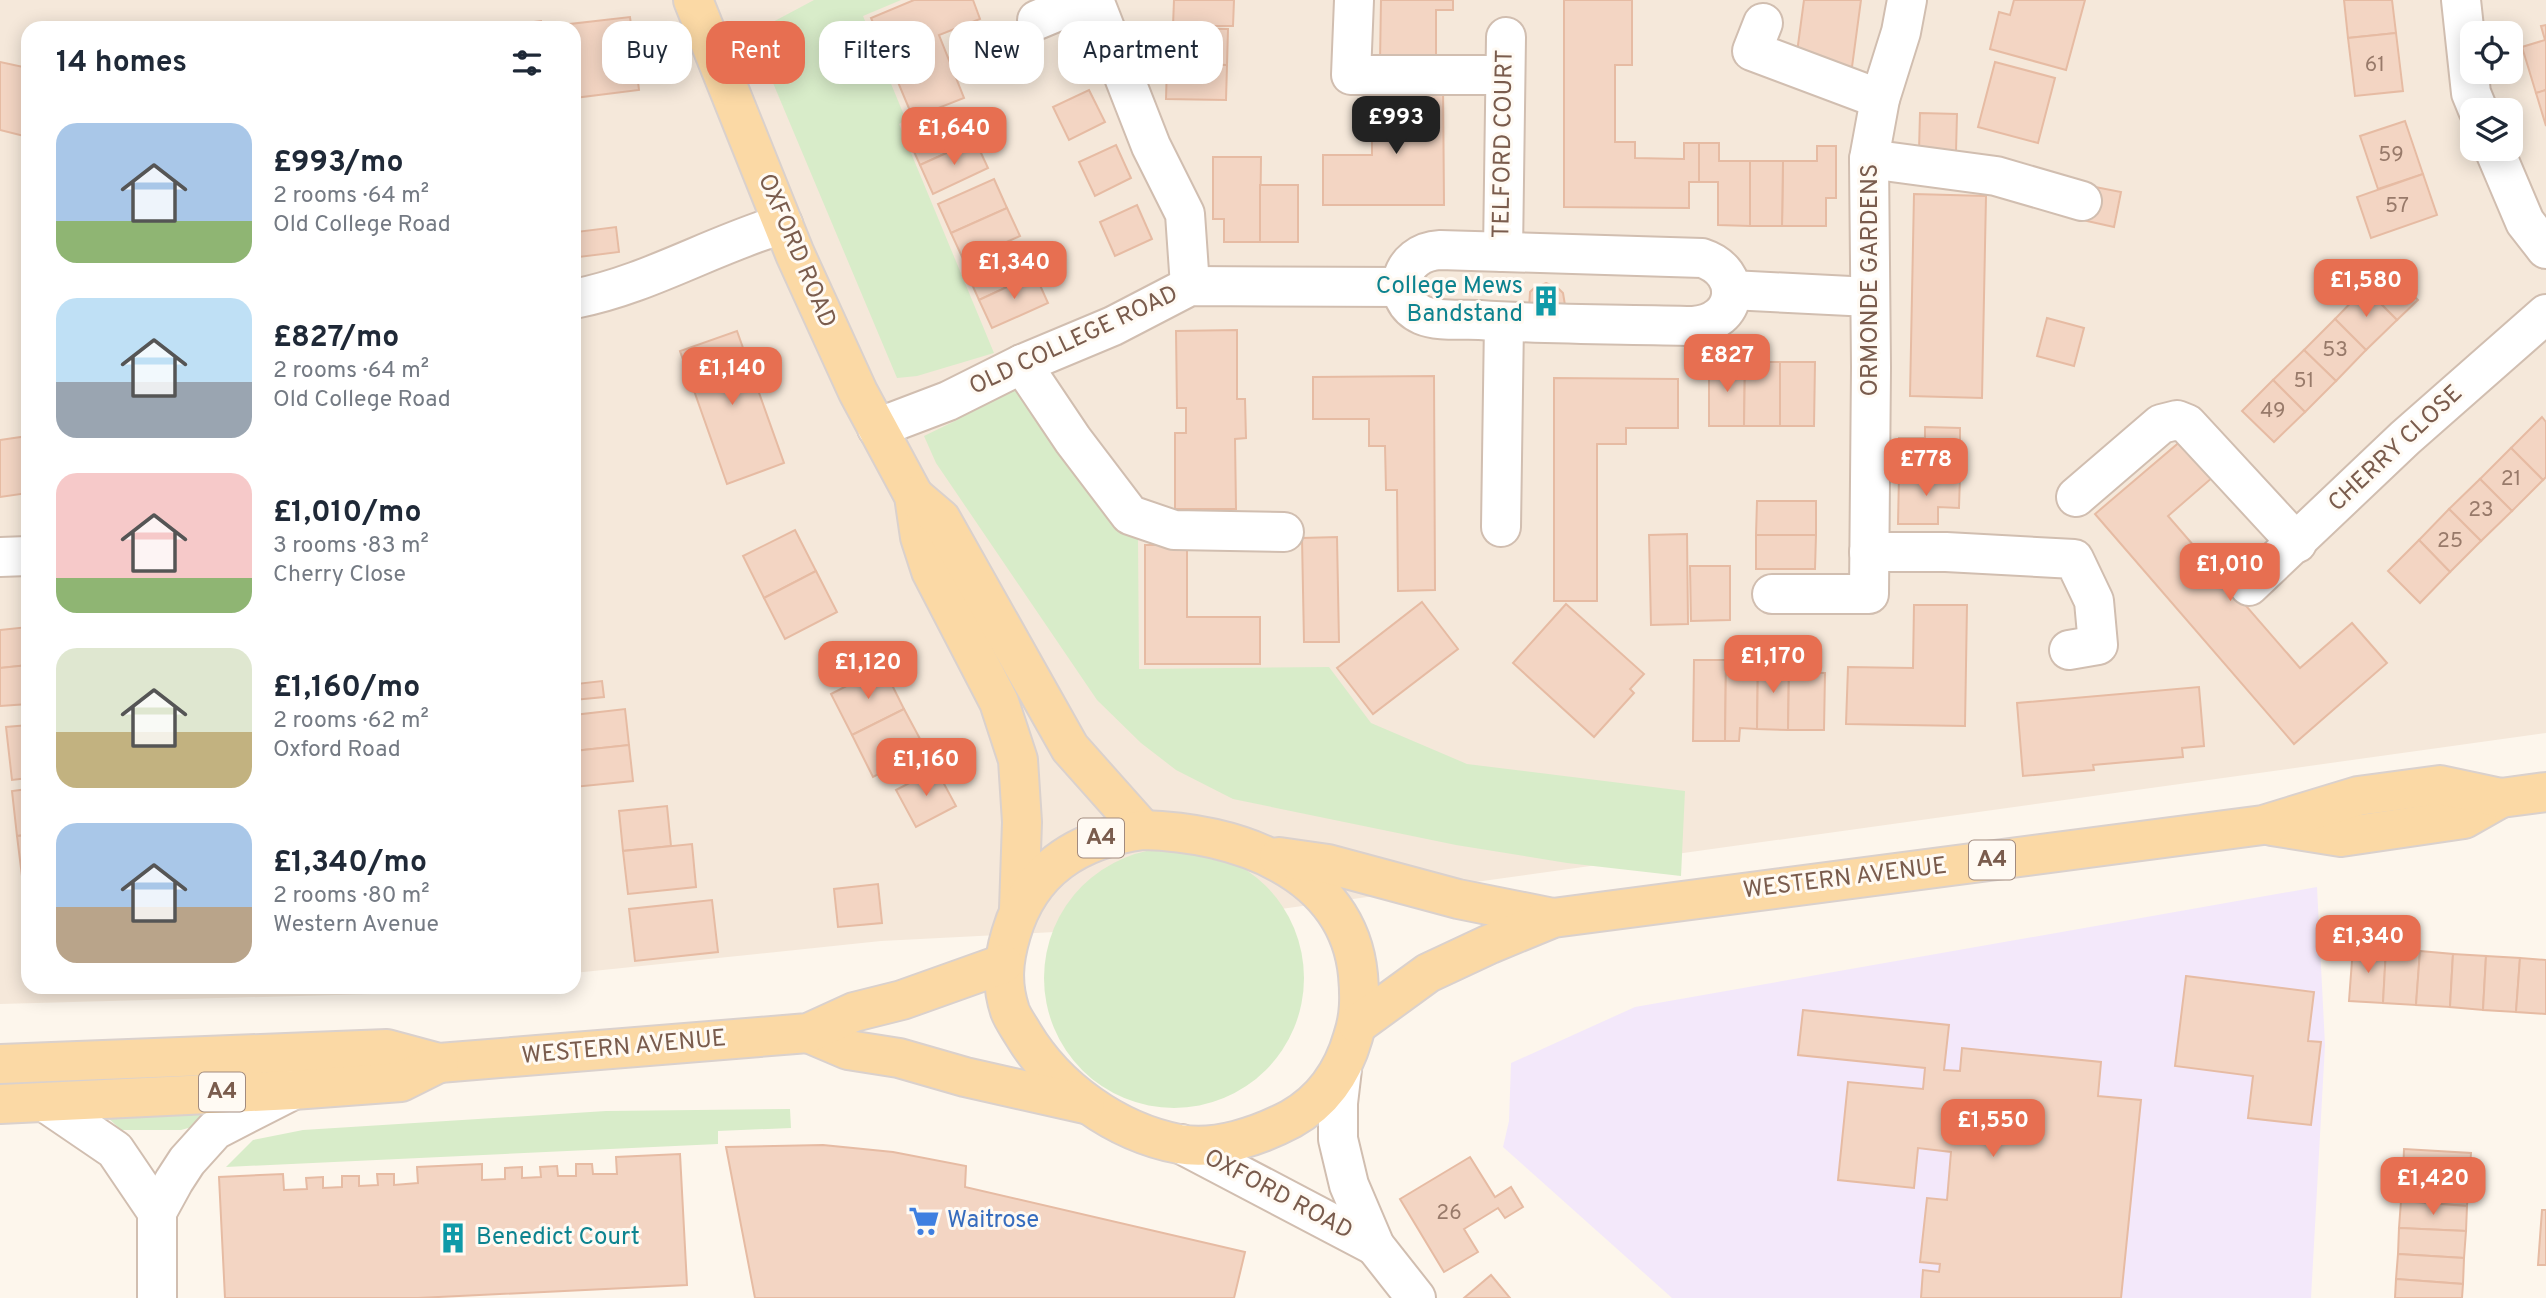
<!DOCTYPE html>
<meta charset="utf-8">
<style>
body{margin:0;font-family:Overpass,sans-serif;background:#f6f6f7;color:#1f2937;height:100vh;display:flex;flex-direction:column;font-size:26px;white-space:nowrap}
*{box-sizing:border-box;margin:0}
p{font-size:23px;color:#747a83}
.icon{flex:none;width:38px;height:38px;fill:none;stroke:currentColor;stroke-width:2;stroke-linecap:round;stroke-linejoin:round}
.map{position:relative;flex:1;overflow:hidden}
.drawer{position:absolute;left:21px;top:21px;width:560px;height:973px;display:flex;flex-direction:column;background:#fff;border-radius:21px;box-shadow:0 4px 18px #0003}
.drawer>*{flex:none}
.guide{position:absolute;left:602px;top:21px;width:665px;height:63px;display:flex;gap:14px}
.fabs{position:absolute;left:2460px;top:21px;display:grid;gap:14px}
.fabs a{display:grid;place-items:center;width:63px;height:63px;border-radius:14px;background:#fff;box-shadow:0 4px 18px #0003;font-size:35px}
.price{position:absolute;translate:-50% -60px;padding:0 16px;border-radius:14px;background:#e76f51;color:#fff;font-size:23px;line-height:46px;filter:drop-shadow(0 2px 4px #0008)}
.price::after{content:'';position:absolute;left:50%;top:42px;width:21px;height:16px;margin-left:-10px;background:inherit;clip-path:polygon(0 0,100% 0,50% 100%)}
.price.active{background:#222;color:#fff}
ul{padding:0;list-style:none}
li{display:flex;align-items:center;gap:21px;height:175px;padding:0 35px}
li span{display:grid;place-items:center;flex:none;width:196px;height:140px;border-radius:21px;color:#555}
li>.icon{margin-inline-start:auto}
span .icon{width:84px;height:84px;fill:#fffc;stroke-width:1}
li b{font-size:30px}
h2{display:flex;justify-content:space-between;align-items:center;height:84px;padding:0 35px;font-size:30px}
.chip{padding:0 24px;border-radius:21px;background:#fff;box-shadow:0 4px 18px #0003;font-size:24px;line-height:63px}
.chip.active{background:#e76f51;color:#fff}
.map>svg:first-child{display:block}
.residential{fill:#f5e8da;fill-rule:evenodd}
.education{fill:#f3e8fa}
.green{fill:#d8ecc9}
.building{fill:#f3d5c3;stroke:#e6bba3;stroke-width:2}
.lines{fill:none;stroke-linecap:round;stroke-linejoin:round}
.minor-casing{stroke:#d1beb0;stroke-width:42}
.major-casing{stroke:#dad1cd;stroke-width:42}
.minor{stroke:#fff;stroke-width:38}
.major{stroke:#fbd9a5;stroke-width:38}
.labels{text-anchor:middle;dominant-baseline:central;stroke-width:6;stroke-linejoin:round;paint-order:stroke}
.number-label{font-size:21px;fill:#987a6a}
.shield{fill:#fffaf3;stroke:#a28b7f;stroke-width:2}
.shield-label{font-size:23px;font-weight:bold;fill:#7a5c4d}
.street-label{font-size:24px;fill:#7a5c4d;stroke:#fffaf3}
.culture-label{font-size:24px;fill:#0d838f;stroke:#fffaf3;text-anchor:end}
.shop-label{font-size:24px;fill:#366cbe;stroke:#fffaf3;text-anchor:start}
</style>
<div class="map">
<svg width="2546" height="1298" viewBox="0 0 2546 1298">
<rect width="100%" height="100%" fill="#fdf6ec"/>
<!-- residential -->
<path class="residential" d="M0,0h2546v733l-1394,194 -271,14 -307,32v-945h-546v959h409l-65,7 -372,10zM2473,33h38v39h-38zM2473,110h38v39h-38z"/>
<!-- education -->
<polygon class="education" points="2317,887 2325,1045 2311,1298 1672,1298 1503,1147 1509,1121 1511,1063 1635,1007"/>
<!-- green -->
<g class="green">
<polygon points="814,0 901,0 863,16 906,120 899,124 994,353 917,376 897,378 752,33"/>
<polygon points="1018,373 1138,539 1139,669 1329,667 1371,723 1467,764 1685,791 1681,876 1567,863 1456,845 1233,799 1176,770 1141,743 1097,700 936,463 924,436 957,420 952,405"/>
<circle cx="1174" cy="978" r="130"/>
<polygon points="790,1109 791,1128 718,1131 718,1144 226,1167 253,1140 303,1130 606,1111"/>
<polygon points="203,1111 207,1116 192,1127 181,1130 121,1130 105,1115"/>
</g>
<!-- building -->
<g class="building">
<polygon points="914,0 973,0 980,19 939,35 964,98 913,118 871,18"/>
<polygon points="1174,0 1234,0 1233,26 1173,26"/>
<polygon points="1381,0 1453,0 1453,10 1436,10 1436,62 1380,62"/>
<polygon points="1564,0 1632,0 1632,65 1615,65 1615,142 1635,142 1635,158 1684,159 1684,143 1699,143 1699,182 1689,182 1689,208 1564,207"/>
<polygon points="1804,0 1861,0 1852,67 1796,60"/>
<polygon points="2014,0 2085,0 2066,70 1990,49 1999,12 2010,15"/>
<polygon points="2344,0 2392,0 2396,33 2348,38"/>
<polygon points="630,17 639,90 574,98 574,28 570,28 570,24"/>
<polygon points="541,21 542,28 488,28"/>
<polygon points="2546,25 2546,90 2536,93 2522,47 2545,40 2541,26"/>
<polygon points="1168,28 1228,29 1227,65 1167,64"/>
<polygon points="2396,33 2403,91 2355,96 2348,38"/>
<polygon points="0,62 28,68 28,137 0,130"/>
<polygon points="1995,62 2055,78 2038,143 1978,127"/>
<polygon points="1167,64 1227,65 1226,100 1166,99"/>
<polygon points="1443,84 1444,205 1323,205 1323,155 1372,155 1372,138 1389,138 1388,85"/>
<polygon points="1089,90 1105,122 1069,140 1053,107"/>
<polygon points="2546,90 2546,126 2536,93"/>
<polygon points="963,111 975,140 920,165 907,136"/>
<polygon points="1920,113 1957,114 1956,152 1919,151"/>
<polygon points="2405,121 2423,174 2378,189 2360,136"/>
<polygon points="975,140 988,168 933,194 920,165"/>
<polygon points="1699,143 1719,143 1719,161 1750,161 1750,226 1718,225 1718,182 1699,182"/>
<polygon points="1116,145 1131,178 1095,196 1079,162"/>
<polygon points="1817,146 1836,146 1836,198 1826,198 1826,226 1782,226 1783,161 1817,161"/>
<polygon points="1213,157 1261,157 1260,242 1224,242 1224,219 1213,219"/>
<polygon points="1750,161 1783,161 1782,226 1750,226"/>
<polygon points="2423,174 2437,215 2371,238 2357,197"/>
<polygon points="994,179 1007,208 951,233 938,204"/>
<rect x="1260" y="185" width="38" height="57"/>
<polygon points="2085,185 2121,192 2114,227 2078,219"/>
<polygon points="1914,194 1986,196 1982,398 1910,396"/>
<polygon points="1137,205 1152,239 1115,256 1100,222"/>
<polygon points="1007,208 1020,236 964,261 951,233"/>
<polygon points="616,227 619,252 579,257 576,232"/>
<polygon points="1022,246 1035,274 979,300 966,271"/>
<polygon points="2385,268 2418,300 2397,320 2365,288"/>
<polygon points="1035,274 1048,303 992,328 979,300"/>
<polygon points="1546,283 1558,288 1563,293 1565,305 1529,309 1530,292 1534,288"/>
<polygon points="2365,288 2397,320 2366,350 2335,319"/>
<polygon points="2047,318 2084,328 2074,366 2037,356"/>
<polygon points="2335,319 2366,350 2336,381 2304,350"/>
<polygon points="1237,330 1237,399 1245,399 1246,438 1235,439 1236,509 1175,509 1175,433 1186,433 1186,408 1177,408 1176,331"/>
<polygon points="737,331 784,463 727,484 680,351"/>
<polygon points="2304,350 2336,381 2305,412 2273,380"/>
<polygon points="1709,362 1745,362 1744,426 1709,426"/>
<polygon points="1745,362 1780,362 1780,426 1744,426"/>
<polygon points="1780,362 1815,362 1814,426 1780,426"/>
<polygon points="1434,376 1435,590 1398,591 1397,490 1386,490 1385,446 1369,446 1369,419 1313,419 1313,377"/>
<polygon points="1554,378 1678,379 1678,428 1626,428 1626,444 1597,444 1597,601 1554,601"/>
<polygon points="2273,380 2305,412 2274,442 2242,411"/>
<polygon points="2542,417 2546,422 2546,477 2543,480 2511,448"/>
<polygon points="1925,427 1960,428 1960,476 1899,475 1899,438 1925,438"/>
<polygon points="28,436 28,493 0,497 0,440"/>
<polygon points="2182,440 2213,477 2168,516 2300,668 2352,623 2387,663 2294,744 2095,514"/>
<polygon points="2511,448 2543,480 2512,511 2480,479"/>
<polygon points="1899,475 1960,476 1959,508 1938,507 1938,524 1898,524"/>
<polygon points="2480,479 2512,511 2481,541 2449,509"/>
<polygon points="1757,501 1816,501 1816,535 1756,535"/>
<polygon points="2449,509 2481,541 2450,572 2419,540"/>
<polygon points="795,530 816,571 764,598 743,556"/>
<polygon points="1687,534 1688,624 1651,625 1649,535"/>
<polygon points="1756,535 1816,535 1815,569 1756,569"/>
<polygon points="1337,537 1339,642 1304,642 1302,538"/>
<polygon points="2419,540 2450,572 2420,603 2388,571"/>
<polygon points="1145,545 1187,545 1187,617 1260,617 1260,664 1145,664"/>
<polygon points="1690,566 1730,566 1730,620 1691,621"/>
<polygon points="816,571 837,612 785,639 764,598"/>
<polygon points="1422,602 1458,649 1373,714 1337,668"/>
<polygon points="1566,604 1644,674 1630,689 1634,693 1594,737 1513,663"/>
<polygon points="1914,605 1967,605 1965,726 1846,724 1848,667 1913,668"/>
<polygon points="28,627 28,665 0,668 0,630"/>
<polygon points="574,656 577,684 602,681 604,697 574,700"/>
<polygon points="1694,660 1726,660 1725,741 1693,741"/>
<polygon points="1726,660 1758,661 1757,729 1740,728 1739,741 1725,741"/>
<polygon points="1758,661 1789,661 1788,730 1757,729"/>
<polygon points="28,665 28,704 0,706 0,668"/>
<polygon points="883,667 904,709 852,735 831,694"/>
<polygon points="1789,672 1825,673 1824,730 1788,730"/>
<polygon points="2199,687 2204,746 2182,748 2183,757 2093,765 2094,770 2023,776 2017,703"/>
<polygon points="625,709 629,745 574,751 574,715"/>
<polygon points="904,709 926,750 873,777 852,735"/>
<polygon points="28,725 28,778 12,780 6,727"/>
<polygon points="629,745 633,781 574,787 574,751"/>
<polygon points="936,769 956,806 916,827 896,790"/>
<polygon points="28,789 28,835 17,836 12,791"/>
<polygon points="667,806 671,846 623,851 619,811"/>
<polygon points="28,835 28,883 23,884 17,836"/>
<polygon points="692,844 696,887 628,894 623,851"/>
<polygon points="878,884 882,923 838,927 834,889"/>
<polygon points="712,900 718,952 635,961 629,909"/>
<polygon points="2353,947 2386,949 2383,1003 2349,1001"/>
<polygon points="2386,949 2420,951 2416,1005 2383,1003"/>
<polygon points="2420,951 2453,954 2450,1007 2416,1005"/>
<polygon points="2453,954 2486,956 2483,1010 2450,1007"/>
<polygon points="2486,956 2520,958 2516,1012 2483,1010"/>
<polygon points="2520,958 2546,960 2546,1014 2516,1012"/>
<polygon points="2186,976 2314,992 2308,1041 2321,1042 2311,1125 2248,1118 2253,1076 2175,1066"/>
<polygon points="1803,1010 1949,1025 1944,1070 1960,1071 1962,1048 2101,1062 2098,1096 2141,1100 2121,1298 1921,1298 1923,1270 1939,1272 1940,1264 1920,1262 1927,1198 1947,1200 1951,1152 1918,1148 1914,1188 1838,1180 1848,1082 1923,1089 1925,1068 1798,1055"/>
<polygon points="823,1145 893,1152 966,1166 965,1187 1245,1252 1234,1298 755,1298 726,1147"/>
<polygon points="2404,1149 2471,1153 2469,1180 2403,1176"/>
<polygon points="680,1154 687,1285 418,1298 225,1298 219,1177 283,1174 284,1190 307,1189 306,1178 323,1177 323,1188 342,1187 342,1176 359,1176 359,1186 378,1185 377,1174 394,1174 394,1185 418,1183 417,1167 482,1164 482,1180 505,1179 505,1168 522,1167 522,1178 541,1177 540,1167 557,1166 558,1176 576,1176 576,1164 592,1164 593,1174 617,1174 616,1157"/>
<polygon points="1470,1157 1495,1197 1511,1187 1523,1207 1505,1218 1498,1208 1464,1229 1478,1252 1444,1272 1400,1199"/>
<polygon points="2403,1176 2469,1180 2467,1206 2401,1201"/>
<polygon points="2401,1201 2467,1206 2466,1231 2399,1228"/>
<polygon points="2542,1210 2546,1210 2546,1265 2538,1265"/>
<polygon points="2399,1228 2466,1231 2464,1258 2398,1254"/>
<polygon points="2398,1254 2464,1258 2463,1284 2396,1279"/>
<polygon points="1491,1275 1510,1298 1464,1298"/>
<polygon points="2396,1279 2463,1284 2462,1298 2395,1298"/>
</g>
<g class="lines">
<!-- minor casing -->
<g class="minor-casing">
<g id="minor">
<polyline points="1094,0 1151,146 1185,214 1190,286"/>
<polyline points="1354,0 1351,75 1505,75"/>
<polyline points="2461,0 2471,93 2478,110"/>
<polyline points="1037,20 1085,0"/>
<polyline points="1763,23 1752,51 1880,99"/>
<polyline points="2494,149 2525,222 2546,249"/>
<polyline points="1869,159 1996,176 2082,201"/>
<path d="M1440,250l262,8c43,14 37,65 -9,68 -71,-2 -142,-1 -213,-6 -18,-1 -42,2 -58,-5 -34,-15 -23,-63 18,-65z"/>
<polyline points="1503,252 1506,37"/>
<polyline points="1731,290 1870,297"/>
<path d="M574,299c73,-14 138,-54 209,-75"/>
<polyline points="1022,364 1073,440 1130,515 1174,530 1284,532"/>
<polyline points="877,428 948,401 1022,364 1113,326 1190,286 1403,287"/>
<polyline points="2076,497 2161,424 2177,420 2187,424 2297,543"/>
<polyline points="1501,527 1504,322"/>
<polyline points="1869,552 1946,552 2074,559 2094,601 2098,645 2069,650"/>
<polyline points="0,557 28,556"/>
<polyline points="2249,586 2405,438 2546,314"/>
<polyline points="1772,594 1869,594 1871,367 1869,159 1880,99 1901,32 1907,0"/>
<polyline points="1342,1069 1338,1103 1338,1139 1349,1185 1375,1246 1416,1298"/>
<polyline points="46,1103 115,1150 157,1212"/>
<polyline points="1181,1144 1375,1246"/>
<polyline points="157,1298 157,1212 174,1181 187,1161 215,1130 293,1090"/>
</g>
</g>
<!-- major casing -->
<g class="major-casing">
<g id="major">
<polyline points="693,0 795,254 858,392 914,496 920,537 931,571 999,702 1018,760 1022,822 1019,909"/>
<polyline points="914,496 941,519 1070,748 1143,830"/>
<polyline points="2272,826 2341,837 2464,819 2501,798"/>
<path d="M1143,830c91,2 205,39 215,145 2,22 2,41 -5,62 -10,35 -30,64 -62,82 -32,17 -76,32 -112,25 -63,-12 -123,-55 -156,-110 -4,-7 -10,-15 -13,-23 -9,-27 -7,-50 1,-77 19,-65 67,-95 132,-104z"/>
<polyline points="1279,857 1328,864 1458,899 1553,918"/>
<polyline points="1358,1024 1428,973 1490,944 1553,918 2263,825 2358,796 2440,785 2501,798 2546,792"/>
<polyline points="808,1033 848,1050 899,1058 965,1077 1085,1104"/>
<polyline points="0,1064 387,1049 439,1063 808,1033 854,1012 902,1000 1003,964"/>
<polyline points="0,1104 293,1090 401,1082 439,1063"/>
</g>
</g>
<!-- minor -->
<use href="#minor" class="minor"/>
<!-- major -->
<use href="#major" class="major"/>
</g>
<!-- icons -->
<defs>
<g id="building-bare" transform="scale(2.415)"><path d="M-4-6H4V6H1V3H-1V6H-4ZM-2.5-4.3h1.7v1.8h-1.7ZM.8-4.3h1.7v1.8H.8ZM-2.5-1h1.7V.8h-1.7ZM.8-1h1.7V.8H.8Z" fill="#0f9aa8" stroke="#fffaf3" stroke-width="2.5" paint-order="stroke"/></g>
<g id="supermarket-bare" transform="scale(2.415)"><path d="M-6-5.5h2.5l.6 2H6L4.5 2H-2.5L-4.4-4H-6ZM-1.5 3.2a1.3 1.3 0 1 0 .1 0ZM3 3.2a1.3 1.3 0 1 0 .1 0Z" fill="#3f7fe0" stroke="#fffaf3" stroke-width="2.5" paint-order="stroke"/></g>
</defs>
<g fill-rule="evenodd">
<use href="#building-bare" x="1546" y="301"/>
<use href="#supermarket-bare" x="924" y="1221"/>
<use href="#building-bare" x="453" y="1238"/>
</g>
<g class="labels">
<!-- number labels -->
<g class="number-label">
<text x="2375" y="65">61</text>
<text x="2391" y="155">59</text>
<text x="2397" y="206">57</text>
<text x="2335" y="350">53</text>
<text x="2304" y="381">51</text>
<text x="2273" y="411">49</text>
<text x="2511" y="479">21</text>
<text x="2481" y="510">23</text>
<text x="2450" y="541">25</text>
<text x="1449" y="1213">26</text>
</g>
<!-- shield labels -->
<g class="shield">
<rect x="1078" y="818.5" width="46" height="39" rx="5"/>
<rect x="1969" y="840.5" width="46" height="39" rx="5"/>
<rect x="199" y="1072.5" width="46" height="39" rx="5"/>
</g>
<g class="shield-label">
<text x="1101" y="838">A4</text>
<text x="1992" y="860">A4</text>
<text x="222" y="1092">A4</text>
</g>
<!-- street labels -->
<g class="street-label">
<text transform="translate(1504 144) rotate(-89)">TELFORD COURT</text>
<text transform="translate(796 251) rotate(67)">OXFORD ROAD</text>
<text transform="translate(1871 280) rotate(-90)">ORMONDE GARDENS</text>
<text transform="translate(1074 341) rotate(-25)">OLD COLLEGE ROAD</text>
<text transform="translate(2396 449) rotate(-43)">CHERRY CLOSE</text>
<text transform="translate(1845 879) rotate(-7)">WESTERN AVENUE</text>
<text transform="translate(624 1048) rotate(-5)">WESTERN AVENUE</text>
<text transform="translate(1278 1195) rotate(28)">OXFORD ROAD</text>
</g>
<!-- culture labels -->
<g class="culture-label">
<text x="1523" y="287">College Mews<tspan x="1523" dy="28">Bandstand</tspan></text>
<text x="476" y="1238" text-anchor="start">Benedict Court</text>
</g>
<!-- shop labels -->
<g class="shop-label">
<text x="947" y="1221">Waitrose</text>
</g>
</g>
</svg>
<div class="fabs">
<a><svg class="icon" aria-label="locate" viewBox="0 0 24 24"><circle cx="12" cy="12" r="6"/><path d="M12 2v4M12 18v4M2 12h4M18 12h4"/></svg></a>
<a><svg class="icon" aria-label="layers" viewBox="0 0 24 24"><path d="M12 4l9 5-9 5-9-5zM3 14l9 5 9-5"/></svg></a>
</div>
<b class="price active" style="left:1396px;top:156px">£993</b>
<b class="price" style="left:954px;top:167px">£1,640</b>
<b class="price" style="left:1014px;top:301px">£1,340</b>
<b class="price" style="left:2366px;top:319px">£1,580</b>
<b class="price" style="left:1727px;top:394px">£827</b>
<b class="price" style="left:732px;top:407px">£1,140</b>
<b class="price" style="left:1926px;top:498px">£778</b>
<b class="price" style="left:2230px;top:603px">£1,010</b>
<b class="price" style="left:1773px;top:695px">£1,170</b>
<b class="price" style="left:868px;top:701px">£1,120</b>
<b class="price" style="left:926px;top:798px">£1,160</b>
<b class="price" style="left:2368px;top:975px">£1,340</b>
<b class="price" style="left:1993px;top:1159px">£1,550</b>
<b class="price" style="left:2433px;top:1217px">£1,420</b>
<div class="guide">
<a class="chip">Buy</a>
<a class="chip active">Rent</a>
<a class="chip">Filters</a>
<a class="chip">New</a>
<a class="chip">Apartment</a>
</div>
<section class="drawer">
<h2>14 homes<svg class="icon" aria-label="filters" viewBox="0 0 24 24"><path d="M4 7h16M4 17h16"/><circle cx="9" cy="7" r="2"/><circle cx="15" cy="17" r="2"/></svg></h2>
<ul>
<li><span style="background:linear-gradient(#a9c7e8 70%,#8fb573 0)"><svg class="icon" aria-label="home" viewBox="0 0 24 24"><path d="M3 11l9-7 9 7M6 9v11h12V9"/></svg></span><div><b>£993/mo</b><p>2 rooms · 64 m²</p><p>Old College Road</p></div></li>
<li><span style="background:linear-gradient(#bfe0f5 60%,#9aa5b1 0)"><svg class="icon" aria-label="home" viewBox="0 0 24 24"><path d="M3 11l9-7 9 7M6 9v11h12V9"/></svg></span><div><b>£827/mo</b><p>2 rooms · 64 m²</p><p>Old College Road</p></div></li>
<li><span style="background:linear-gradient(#f6c9c9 75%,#8fb573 0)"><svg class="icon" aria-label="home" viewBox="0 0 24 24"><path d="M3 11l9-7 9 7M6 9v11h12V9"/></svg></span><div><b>£1,010/mo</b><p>3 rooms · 83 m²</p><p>Cherry Close</p></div></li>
<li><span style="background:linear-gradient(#dfe7d0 60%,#c2b280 0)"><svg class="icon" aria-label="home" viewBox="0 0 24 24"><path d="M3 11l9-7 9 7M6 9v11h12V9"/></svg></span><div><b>£1,160/mo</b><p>2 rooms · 62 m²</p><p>Oxford Road</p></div></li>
<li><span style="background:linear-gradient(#a9c7e8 60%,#b9a48a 0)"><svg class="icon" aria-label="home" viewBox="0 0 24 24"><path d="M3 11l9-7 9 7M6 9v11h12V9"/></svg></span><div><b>£1,340/mo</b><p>2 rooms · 80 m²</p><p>Western Avenue</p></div></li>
</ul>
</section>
</div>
